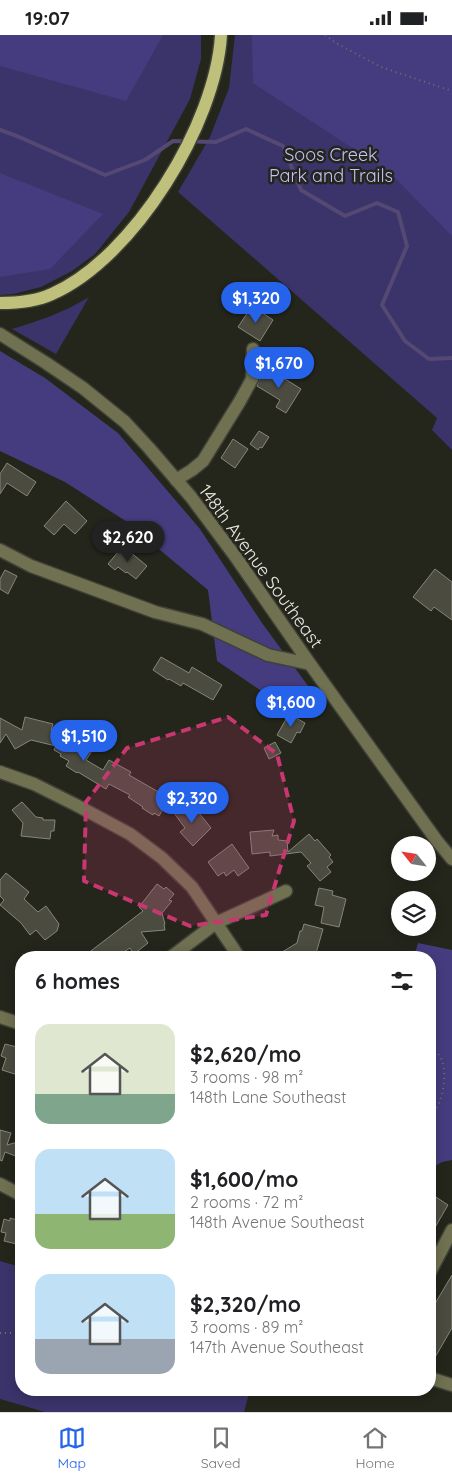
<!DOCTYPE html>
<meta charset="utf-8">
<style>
body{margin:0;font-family:Quicksand,sans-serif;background:#f6f6f6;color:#202124;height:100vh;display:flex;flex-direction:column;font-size:19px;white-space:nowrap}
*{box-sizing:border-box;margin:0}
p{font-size:16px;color:#757577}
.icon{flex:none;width:28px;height:28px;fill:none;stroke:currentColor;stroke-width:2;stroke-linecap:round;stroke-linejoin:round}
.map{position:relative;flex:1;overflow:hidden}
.drawer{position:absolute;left:15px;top:916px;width:421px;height:445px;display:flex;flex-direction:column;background:#fff;border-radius:20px;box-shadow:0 2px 12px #0003}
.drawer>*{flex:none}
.needle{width:32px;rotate:300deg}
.buttons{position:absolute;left:391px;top:801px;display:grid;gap:10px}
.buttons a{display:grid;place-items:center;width:45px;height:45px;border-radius:50%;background:#fff;box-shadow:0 2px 12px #0003;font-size:25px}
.price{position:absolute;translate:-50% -42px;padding:0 11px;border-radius:18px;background:#2563eb;color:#fff;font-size:16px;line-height:32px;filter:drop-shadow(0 1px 2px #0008)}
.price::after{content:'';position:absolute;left:50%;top:30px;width:15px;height:11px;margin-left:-8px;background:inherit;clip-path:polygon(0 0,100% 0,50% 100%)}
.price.on{background:#222;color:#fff}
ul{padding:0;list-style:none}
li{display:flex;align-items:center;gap:15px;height:125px;padding:0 20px}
li span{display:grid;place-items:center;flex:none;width:140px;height:100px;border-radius:15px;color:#555}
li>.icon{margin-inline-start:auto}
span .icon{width:60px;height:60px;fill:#fffc;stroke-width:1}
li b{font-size:21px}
h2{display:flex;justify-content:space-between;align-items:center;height:60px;padding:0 20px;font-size:21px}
.status{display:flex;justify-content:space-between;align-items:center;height:35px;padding:0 25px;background:#fff;direction:ltr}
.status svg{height:14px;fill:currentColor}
.menu{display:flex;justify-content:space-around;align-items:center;height:70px;border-top:1px solid #e0e0e0;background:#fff;font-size:14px;color:#757577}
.menu a{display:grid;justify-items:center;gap:2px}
.menu .on{color:#2563eb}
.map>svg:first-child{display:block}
.green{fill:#3a346b}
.forest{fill:#443c7e}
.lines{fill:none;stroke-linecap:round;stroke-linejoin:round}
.stream{stroke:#554872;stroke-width:4}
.building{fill:#4b4b40;stroke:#86867a}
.minor-casing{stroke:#404137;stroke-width:15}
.major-casing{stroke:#404137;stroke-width:15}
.path{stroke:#6f7067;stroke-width:2;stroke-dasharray:1 4;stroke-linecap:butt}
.minor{stroke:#707151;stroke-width:12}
.major{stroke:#bec07b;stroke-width:12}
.marked{fill:#c83870;fill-opacity:0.2;stroke:#c83870;stroke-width:4;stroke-dasharray:10 6;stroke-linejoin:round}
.labels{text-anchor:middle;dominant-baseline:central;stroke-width:5;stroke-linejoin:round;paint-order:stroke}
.park-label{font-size:18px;fill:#c3c1fc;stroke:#24251b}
.street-label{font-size:18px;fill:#ebebe4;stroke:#24251b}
</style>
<div class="status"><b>19:07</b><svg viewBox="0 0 49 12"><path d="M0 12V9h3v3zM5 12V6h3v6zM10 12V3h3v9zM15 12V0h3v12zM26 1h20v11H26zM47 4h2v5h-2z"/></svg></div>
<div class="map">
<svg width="452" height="1377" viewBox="0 0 452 1377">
<rect width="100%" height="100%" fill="#24251b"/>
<!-- green -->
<g class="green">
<polygon points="0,0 201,0 201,24 190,64 129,177 95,219 72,236 41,252 13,259 0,260"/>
<polygon points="235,0 445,0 452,4 452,415 432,395 437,383 178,157 210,102 229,53"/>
<path d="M89,262l-33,57 -44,-25c27,-8 53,-17 77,-32z"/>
<polygon points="0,1226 21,1232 21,1355 250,1355 244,1377 45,1377 0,1364"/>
</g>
<!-- forest -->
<g class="forest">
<polygon points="0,0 163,0 126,66 0,31"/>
<polygon points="252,0 452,0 452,201 389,137 253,48"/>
<polygon points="0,138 103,179 50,234 0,242"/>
<polygon points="0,316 45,343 118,398 200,494 262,588 314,659 269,661 217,626 208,555 124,485 65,447 0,416"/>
<polygon points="418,908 452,915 452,1125 442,1127 430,1134 430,922 414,922"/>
</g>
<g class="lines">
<!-- stream -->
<polyline class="stream" points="0,95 17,101 105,140 145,125 173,106 216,107 246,94 283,111 301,155 345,181 377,168 398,177 407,211 382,270 405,306 429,324 452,323"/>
</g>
<!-- building -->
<g class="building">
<polygon points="252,271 273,285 260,306 238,292"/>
<polygon points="266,332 301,354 286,378 276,372 280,365 257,351 260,342"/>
<polygon points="259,396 269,402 262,413 260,412 258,415 250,409"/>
<polygon points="233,404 248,414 235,433 221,423"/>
<polygon points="7,428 36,447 27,461 7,448 0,459 0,439"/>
<polygon points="66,466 87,486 75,499 64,489 54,500 44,491"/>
<polygon points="123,511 147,531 136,544 127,537 126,538 118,532 115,535 108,529"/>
<polygon points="435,534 452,547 452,585 434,572 431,576 413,562"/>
<polygon points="5,535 17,541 8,559 0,554 0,544"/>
<polygon points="161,622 189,638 192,632 222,650 213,665 183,648 181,651 169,644 168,645 153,635"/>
<polygon points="289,679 305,688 300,698 297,697 291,708 277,700"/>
<polygon points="25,682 53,689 51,696 65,699 91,714 92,716 86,725 103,735 109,725 131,737 129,740 162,759 160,763 167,767 159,781 154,778 153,780 142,773 143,772 128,762 130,760 109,749 106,754 78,737 77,738 66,731 69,726 60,721 61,719 54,715 56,711 31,705 15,714 6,699 0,708 0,683 22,695"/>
<polygon points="275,707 281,718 269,724 264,713"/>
<polygon points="22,767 36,782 43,783 43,785 55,785 54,796 51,796 50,804 21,801 23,788 12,775"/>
<polygon points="191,768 211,793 193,811 180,797 185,793 174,778 183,771 185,773"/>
<polygon points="274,795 272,801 278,800 278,805 287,806 288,817 309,799 315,806 317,804 331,820 329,822 333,827 327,832 331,837 320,846 307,831 311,828 301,817 270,821 270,817 252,819 250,797"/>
<polygon points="232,809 249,833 238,841 234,835 226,841 224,837 218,841 208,827"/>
<polygon points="6,838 29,857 24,864 38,877 46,871 59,889 57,896 45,905 36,895 30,900 21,888 0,870 4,865 0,861 0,845"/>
<polygon points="157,849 164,854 166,852 174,859 169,865 172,866 162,878 165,889 164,889 165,895 141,897 148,908 134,919 130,913 116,922 83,922 143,876 139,872"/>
<polygon points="319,853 333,856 332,860 346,864 339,892 321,888 324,872 315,870"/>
<polygon points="304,889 323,894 315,922 301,921 299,922 274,922 297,908 300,896 302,896"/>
<polygon points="5,1009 21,1013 21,1041 2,1035 6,1023 1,1021"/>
<polygon points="0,1095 11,1098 7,1110 21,1106 21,1123 5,1117 2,1126 0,1125"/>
<polygon points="430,1158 448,1170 430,1201"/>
<polygon points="10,1183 21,1186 21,1210 4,1206 6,1198 1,1197 4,1184 10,1186"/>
<polygon points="452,1240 452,1293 430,1331 430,1294 436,1284 430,1280 430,1277"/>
</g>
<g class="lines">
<!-- minor casing -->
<g class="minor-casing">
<g id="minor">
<polyline points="0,299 46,328 83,353 125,387 149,413 191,462 235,521 310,629 437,806 452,824"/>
<polyline points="176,445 192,435 203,426 240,366 252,344 253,314"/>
<polyline points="0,515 31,531 155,577 202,589 268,620 310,629"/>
<polyline points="0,737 34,749 76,770 130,799 162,823 192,852 239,922"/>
<polyline points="171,922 216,888 286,856"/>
<polyline points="0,982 21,989"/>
<polyline points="0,1149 21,1160"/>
<polyline points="430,1237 452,1195"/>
<polyline points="430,1343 452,1350"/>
</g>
</g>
<!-- major casing -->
<g class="major-casing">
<path id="major" d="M0,268c17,0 37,-2 52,-9 82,-36 164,-171 169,-259"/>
</g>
<!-- path -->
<g class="path">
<polyline points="325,0 336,8 381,32 452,56"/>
<path d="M430,1014c22,5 16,52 0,69"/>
<polyline points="0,1298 21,1298"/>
</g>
<!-- minor -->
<use href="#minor" class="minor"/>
<!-- major -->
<use href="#major" class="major"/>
</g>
<!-- marked area -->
<path class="marked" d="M228,682l49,37 17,67 -28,94 -76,11 -106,-45 2,-79 41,-54z"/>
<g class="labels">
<!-- park labels -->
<g class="park-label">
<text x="331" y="119">Soos Creek<tspan x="331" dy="21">Park and Trails</tspan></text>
</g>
<!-- street labels -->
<g class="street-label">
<text transform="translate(261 531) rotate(54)">148th Avenue Southeast</text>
</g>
</g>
</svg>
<div class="buttons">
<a><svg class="needle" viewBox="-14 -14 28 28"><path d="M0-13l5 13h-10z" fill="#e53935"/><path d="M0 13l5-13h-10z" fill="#757577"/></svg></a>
<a><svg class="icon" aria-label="layers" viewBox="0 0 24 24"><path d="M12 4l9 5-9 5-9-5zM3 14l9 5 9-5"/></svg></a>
</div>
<b class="price" style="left:256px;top:289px">$1,320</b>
<b class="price" style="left:279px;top:354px">$1,670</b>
<b class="price on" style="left:128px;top:528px">$2,620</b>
<b class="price" style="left:291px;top:693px">$1,600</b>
<b class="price" style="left:84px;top:727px">$1,510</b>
<b class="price" style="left:192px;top:789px">$2,320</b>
<section class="drawer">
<h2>6 homes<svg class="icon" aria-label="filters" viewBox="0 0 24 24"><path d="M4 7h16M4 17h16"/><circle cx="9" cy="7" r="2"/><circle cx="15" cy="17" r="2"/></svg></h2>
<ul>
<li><span style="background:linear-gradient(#dfe7d0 70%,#7fa58c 0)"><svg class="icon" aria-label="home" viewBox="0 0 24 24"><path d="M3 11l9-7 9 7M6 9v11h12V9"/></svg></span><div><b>$2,620/mo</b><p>3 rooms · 98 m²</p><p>148th Lane Southeast</p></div></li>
<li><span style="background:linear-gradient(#bfe0f5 65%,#8fb573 0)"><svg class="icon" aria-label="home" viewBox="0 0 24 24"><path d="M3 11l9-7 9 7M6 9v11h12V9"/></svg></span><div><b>$1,600/mo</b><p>2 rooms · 72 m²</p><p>148th Avenue Southeast</p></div></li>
<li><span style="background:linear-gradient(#bfe0f5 65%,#9aa5b1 0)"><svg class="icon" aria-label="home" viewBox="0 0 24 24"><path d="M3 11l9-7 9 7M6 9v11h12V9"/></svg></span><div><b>$2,320/mo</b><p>3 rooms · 89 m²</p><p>147th Avenue Southeast</p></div></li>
</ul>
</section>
</div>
<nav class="menu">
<a class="on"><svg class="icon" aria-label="map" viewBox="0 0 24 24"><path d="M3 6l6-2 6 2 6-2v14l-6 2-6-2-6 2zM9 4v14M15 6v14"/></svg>Map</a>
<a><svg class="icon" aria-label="saved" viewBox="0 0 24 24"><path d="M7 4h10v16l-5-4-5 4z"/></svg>Saved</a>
<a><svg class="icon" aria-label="home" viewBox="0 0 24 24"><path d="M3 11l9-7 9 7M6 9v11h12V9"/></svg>Home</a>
</nav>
